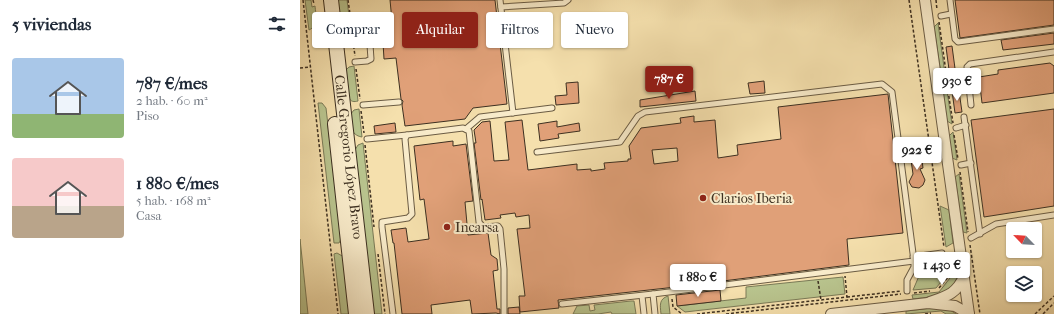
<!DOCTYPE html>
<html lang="es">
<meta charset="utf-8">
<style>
body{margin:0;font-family:"IM FELL French Canon",serif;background:#f6f6f7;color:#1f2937;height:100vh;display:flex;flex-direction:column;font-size:15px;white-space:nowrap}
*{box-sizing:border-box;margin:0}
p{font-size:13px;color:#747a83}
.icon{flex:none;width:22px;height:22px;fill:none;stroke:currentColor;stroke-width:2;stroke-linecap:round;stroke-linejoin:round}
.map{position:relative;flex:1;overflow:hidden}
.details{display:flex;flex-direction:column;background:#fff;width:300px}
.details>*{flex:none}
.banner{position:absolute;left:12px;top:12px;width:380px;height:36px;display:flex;gap:8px}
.needle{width:26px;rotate:295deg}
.tools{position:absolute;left:706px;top:222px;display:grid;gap:8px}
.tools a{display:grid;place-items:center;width:36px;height:36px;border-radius:4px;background:#fff;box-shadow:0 1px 3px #0004;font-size:20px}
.price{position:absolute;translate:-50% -34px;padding:0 9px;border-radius:4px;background:#fff;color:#222;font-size:13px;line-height:26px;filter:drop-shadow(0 1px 2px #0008)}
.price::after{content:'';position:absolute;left:50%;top:24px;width:12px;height:9px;margin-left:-6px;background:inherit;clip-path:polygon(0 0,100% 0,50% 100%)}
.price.active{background:#8f2418;color:#fff}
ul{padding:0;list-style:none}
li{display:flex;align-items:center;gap:12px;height:100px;padding:0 12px}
li span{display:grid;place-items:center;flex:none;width:112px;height:80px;border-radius:4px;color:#555}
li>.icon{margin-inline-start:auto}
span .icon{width:48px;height:48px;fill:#fffc;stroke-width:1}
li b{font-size:17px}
h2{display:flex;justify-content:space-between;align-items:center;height:48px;padding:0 12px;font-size:17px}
.chip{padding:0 14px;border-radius:4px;background:#fff;box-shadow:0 1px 3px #0004;font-size:14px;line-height:36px}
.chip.active{background:#8f2418;color:#fff}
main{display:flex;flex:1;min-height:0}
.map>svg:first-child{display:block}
.green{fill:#b8c38d;stroke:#7a7a57}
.building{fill:#e0a078;stroke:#3d3021;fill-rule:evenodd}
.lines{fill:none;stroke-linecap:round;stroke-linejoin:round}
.lane-casing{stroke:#6b5c44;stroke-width:7}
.street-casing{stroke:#6b5c44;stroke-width:12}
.secondary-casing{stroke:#3d3021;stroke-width:16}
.path{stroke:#3d3021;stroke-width:1.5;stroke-dasharray:3 2;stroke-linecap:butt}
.lane{stroke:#f8ebca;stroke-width:5}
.street{stroke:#f8ebca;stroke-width:10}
.secondary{stroke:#f8ebca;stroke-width:14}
.poi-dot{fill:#8f2418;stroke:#f8ebca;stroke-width:1.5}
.labels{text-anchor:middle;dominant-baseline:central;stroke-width:4;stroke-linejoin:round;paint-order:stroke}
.street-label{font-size:14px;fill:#3d3021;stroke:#f8ebca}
.poi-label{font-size:14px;fill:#3d3021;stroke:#f8ebca;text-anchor:start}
</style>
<main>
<section class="details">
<h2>5 viviendas<svg class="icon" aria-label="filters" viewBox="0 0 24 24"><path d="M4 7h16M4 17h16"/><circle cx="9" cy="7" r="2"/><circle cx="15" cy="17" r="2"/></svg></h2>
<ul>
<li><span style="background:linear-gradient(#a9c7e8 70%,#8fb573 0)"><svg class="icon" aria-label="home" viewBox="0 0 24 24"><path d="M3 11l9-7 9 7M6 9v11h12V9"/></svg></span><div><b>787 €/mes</b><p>2 hab. · 60 m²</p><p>Piso</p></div></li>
<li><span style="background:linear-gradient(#f6c9c9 60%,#b9a48a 0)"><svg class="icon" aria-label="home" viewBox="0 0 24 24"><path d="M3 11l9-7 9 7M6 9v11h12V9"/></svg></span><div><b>1 880 €/mes</b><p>5 hab. · 168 m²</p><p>Casa</p></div></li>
</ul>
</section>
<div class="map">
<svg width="754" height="314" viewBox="0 0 754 314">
<rect width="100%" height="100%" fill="#f5e0ad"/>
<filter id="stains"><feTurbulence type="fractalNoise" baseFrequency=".005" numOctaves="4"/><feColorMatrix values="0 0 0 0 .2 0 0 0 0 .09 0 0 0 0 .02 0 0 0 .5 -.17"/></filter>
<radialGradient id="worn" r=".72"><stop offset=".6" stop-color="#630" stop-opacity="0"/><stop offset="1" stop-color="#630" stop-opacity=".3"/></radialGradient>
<!-- green -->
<g class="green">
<path d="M5,0h6l1,7 3,-1c1,10 4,19 -6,24z"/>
<polygon points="37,0 47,0 49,16 39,12"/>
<polygon points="638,23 646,82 642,81 634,27"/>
<polygon points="50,25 52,46 48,46 43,45 41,31 44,27"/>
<path d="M54,66l4,35c-4,1 -7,1 -9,-3l-3,-28 3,-3z"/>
<polygon points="647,91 652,124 647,121 643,93"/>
<polygon points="18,103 22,103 26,108 41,239 39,243 34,243"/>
<path d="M59,109l3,28c-12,-2 -11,-12 -12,-22l4,-5z"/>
<polygon points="653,132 657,160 652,158 649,136"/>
<polygon points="63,143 82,314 73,314 55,150 58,145"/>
<polygon points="659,174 667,233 663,232 655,177"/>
<polygon points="640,206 649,210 653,243 646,247"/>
<polygon points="0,239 8,314 0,314"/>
<polygon points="37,253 44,257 50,314 41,314 34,254"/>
<path d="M648,260l6,1c3,4 4,9 3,15 -3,20 -28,21 -44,23l-1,-4 27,-3 11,-14z"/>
<polygon points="644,264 646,276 636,288 613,290 619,276 619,273 621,273 622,277 630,275 630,271 633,268 633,265"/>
<polygon points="543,277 545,294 385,312 377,306 446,298 446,287"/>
<path d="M368,296l2,18h-9c-1,-9 -2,-15 7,-18z"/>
<polygon points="331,301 334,301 336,314 312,314 311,312 298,314 273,314 277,306 289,305 290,311 295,310 294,305"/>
<polygon points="632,308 650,310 656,314 646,314 641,311 606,314 606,311"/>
</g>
<!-- building -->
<g class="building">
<polygon points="90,0 195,0 207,104 173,108 165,119 105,126 102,105 103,101 101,99 96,58 84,59 83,43 74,44 72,42 69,41 66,45 64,34 66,36 69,37 72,33 93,31"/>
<polygon points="655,0 754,0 754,25 660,38"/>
<polygon points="754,33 754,44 703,50 701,40"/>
<polygon points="652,46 656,76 650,77 646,47"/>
<polygon points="750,63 754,66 754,93 682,103 679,77 698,74 698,70"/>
<polygon points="464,81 465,93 450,94 448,83"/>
<polygon points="278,82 279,103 256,105 255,96 267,95 266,83"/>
<polygon points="395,91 396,101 340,107 340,100"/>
<polygon points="652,91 659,91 662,112 655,113"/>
<path d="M588,94l15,139 -56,6 2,26 -173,22 -118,13 1,8 -39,4 -1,-16h6l-8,-67 13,-1 -1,-13 -13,2 -1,-4 -15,2 1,3 -16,2 -3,-21 -1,1 -7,-57h2l-2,-13 8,-8 8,-1 4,40 15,-1 -4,-38 17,-2 6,50 49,-6v6l14,-1v2l14,-2 -1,-6 24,-2v-2h3l-2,-13 12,-18 40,-5 -1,-5 14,-2v6l21,-2 3,38 20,-3 -1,-10 44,-6 -3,-32zM377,148l1,13 -24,3 -2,-14z"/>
<polygon points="754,109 754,206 684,217 671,120"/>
<polygon points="257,121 257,127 279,123 280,131 258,134 259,138 240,141 238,124"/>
<polygon points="95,123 96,132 75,134 74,126"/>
<polygon points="153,141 153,146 166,144 173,201 165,202 168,235 188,233 191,255 197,259 198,270 193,271 197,309 200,309 200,314 196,313 172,314 170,300 131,305 132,314 102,314 94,243 93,243 91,230 106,228 108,242 129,239 124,199 120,200 114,146"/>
<polygon points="610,153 621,153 623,168 620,169 625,180 623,185 619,188 612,187 609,182 613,174"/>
<polygon points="628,264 635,270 630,271 630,275 622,277 621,273 616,273 622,265"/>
<polygon points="420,290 421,301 377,306 376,295"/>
<polygon points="219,307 220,314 208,314 208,308"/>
</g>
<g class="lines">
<!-- lane casing -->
<g class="lane-casing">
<g id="lane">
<polyline points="200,0 213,113"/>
<polyline points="650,0 655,39 658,42 754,29"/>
<polyline points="201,7 264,3 268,0"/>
<polyline points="641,16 651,14"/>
<polyline points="53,20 65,19 67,21 68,33"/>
<polyline points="55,62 67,61 71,59 70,45"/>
<polyline points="650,85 669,82"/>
<polyline points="63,105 99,102"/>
<polyline points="671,105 667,67 670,64 754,52"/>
<polyline points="664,117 680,234"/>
<polyline points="656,128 666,125"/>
<polyline points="166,129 180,117 252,108"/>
<polyline points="67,139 107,135"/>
<polyline points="237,152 320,142 338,116 345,112 582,84 592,92 614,261"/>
<polyline points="661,165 671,163"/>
<polyline points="671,238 696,224 754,215"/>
<polyline points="613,257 642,253"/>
<polyline points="342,296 344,314"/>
<polyline points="262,304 353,294"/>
<polyline points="93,314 82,227 82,222 108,218 112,214 105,139 107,135 163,128 169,131 179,222 183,227 198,226 200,229 204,269 204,314"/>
<polyline points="355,314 353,294 614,261 614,267 607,280 607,291"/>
</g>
</g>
<!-- street casing -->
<g class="street-casing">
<g id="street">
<polyline points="625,0 669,314"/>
<path d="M630,302c17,-6 26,-8 34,-25"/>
<polyline points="531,314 628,303 655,306 669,314"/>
</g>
</g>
<!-- secondary casing -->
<g class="secondary-casing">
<g id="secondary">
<path id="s1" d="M31,0l36,314"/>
<polyline points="35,124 56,314"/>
</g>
</g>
<!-- path -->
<g class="path">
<polyline points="3,0 38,314"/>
<polyline points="13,0 14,4"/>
<polyline points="48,0 50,14"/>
<polyline points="609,0 644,247"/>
<polyline points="636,0 637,10"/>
<polyline points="639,22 647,79"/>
<polyline points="51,26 55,56"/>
<polyline points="0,68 10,67"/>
<polyline points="56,69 60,99"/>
<polyline points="648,91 653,123"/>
<polyline points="61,111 64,133"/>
<polyline points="654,135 658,159"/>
<polyline points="65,145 74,227"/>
<polyline points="660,172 668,232"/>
<polyline points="670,245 680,314"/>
<polyline points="78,254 85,314"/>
<polyline points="622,264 646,262"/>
<polyline points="518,281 521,300"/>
<polyline points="639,288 648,277 645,259"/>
<polyline points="614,293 630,291"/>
<polyline points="547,297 601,291"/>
<polyline points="372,299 373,307 382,314"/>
<polyline points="397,314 547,297 545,276"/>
<polyline points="426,314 601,294"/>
<polyline points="625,314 631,313"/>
<polyline points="735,314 754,296"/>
<polyline points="743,314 754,303"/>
</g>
<!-- lane -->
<use href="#lane" class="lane"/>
<!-- street -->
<use href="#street" class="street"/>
<!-- secondary -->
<use href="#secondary" class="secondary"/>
</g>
<!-- markers -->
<g class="poi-dot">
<circle cx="403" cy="198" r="4"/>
<circle cx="147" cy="227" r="4"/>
</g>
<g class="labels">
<!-- street labels -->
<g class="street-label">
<text stroke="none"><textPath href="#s1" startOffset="158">Calle Gregorio López Bravo</textPath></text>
</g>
<!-- poi labels -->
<g class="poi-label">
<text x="411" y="198">Clarios Iberia</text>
<text x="155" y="227">Incarsa</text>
</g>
</g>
<rect width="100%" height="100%" filter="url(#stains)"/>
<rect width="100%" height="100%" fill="url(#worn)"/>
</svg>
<div class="tools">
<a><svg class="needle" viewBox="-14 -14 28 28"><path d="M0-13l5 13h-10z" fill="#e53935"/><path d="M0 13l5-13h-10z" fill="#747a83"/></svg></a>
<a><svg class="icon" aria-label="layers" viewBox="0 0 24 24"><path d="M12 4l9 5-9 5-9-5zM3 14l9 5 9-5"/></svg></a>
</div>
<b class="price active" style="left:369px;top:100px">787 €</b>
<b class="price" style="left:657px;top:102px">930 €</b>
<b class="price" style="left:617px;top:171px">922 €</b>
<b class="price" style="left:642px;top:286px">1 430 €</b>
<b class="price" style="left:398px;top:298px">1 880 €</b>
<div class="banner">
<a class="chip">Comprar</a>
<a class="chip active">Alquilar</a>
<a class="chip">Filtros</a>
<a class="chip">Nuevo</a>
</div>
</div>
</main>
